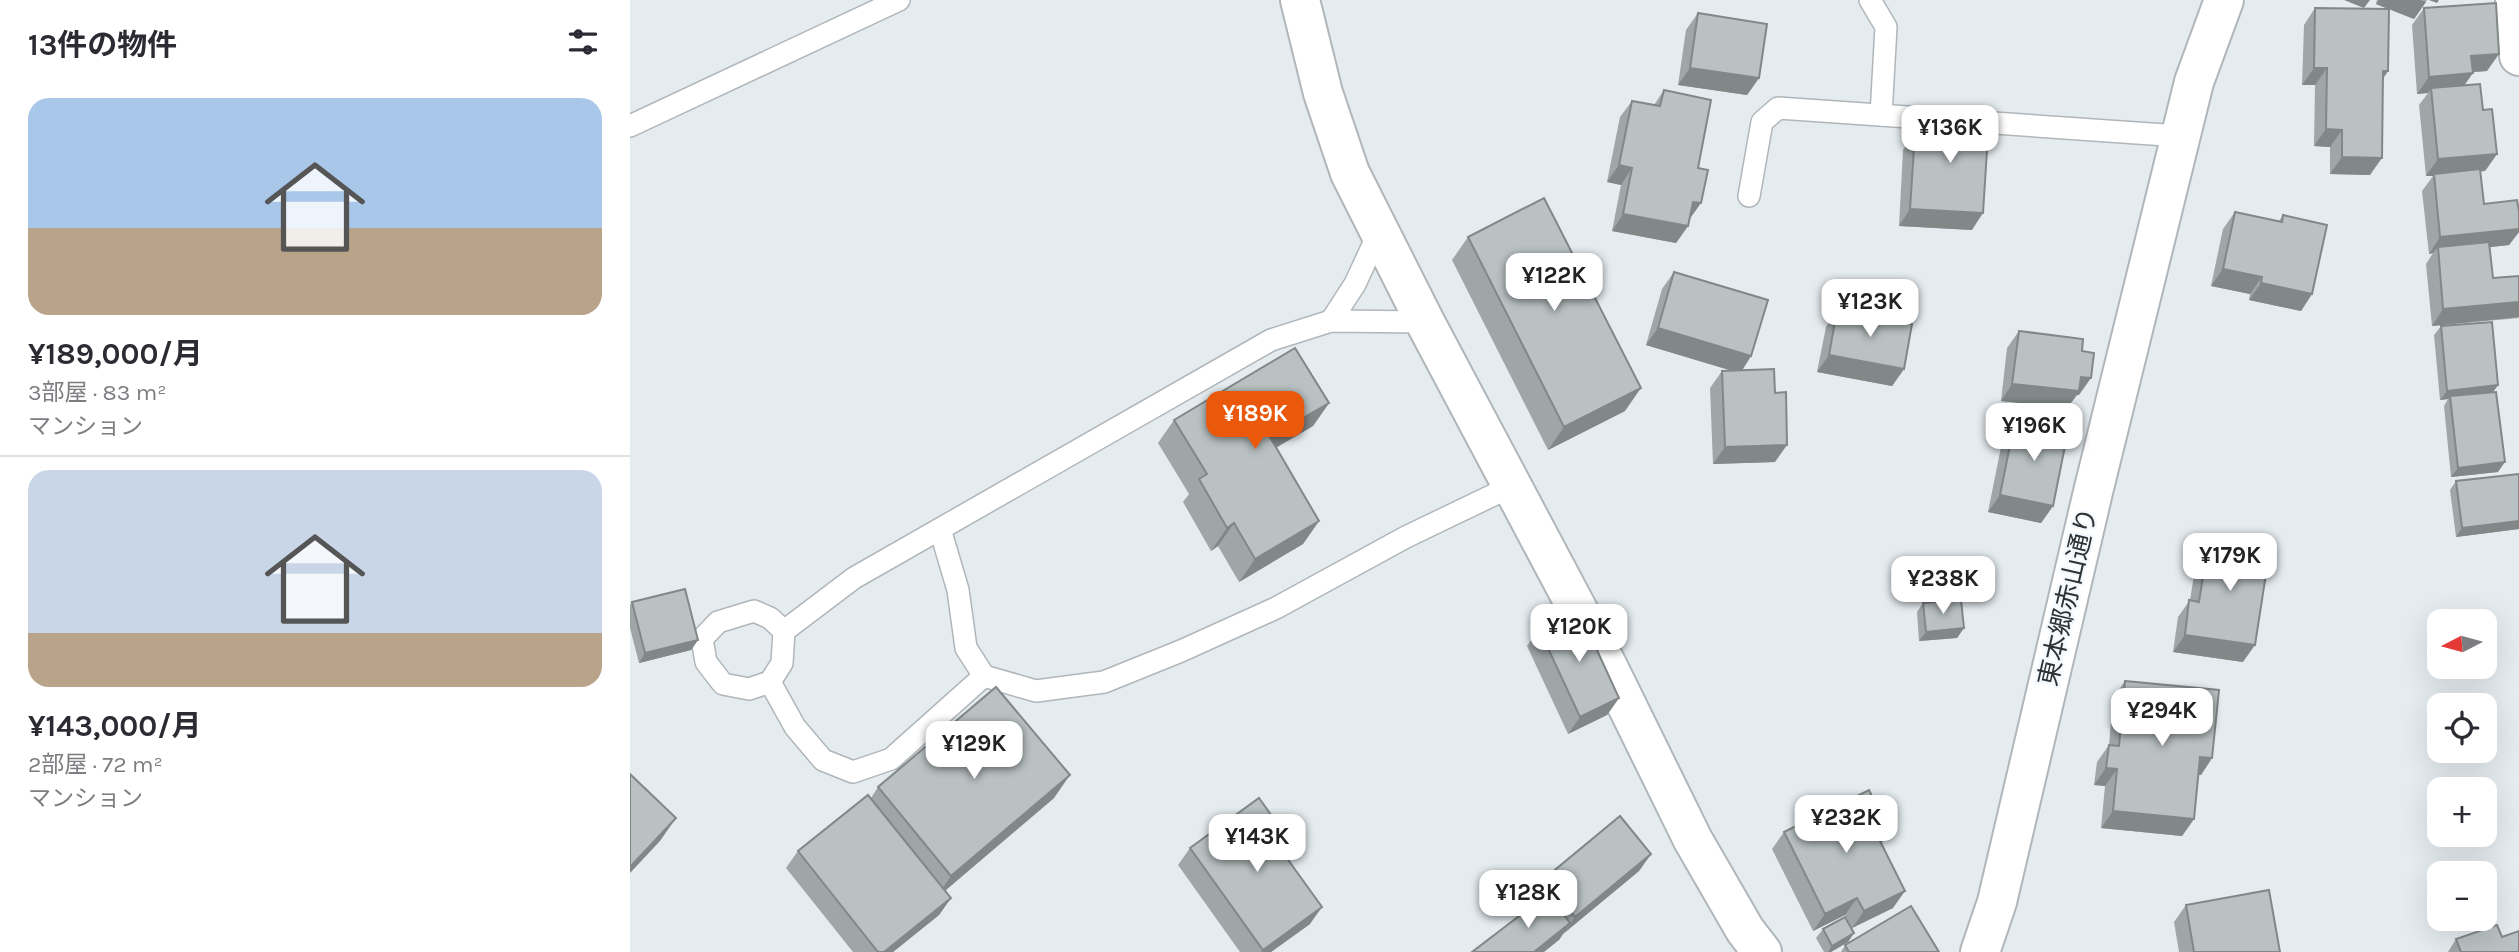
<!DOCTYPE html>
<html lang="ja">
<meta charset="utf-8">
<style>
body{margin:0;font-family:Karla,"Noto Sans JP",sans-serif;background:#f7f7f7;color:#2b2b33;height:100vh;display:flex;flex-direction:column;font-size:26px;white-space:nowrap}
*{box-sizing:border-box;margin:0}
p{font-size:23px;color:#7c7c81}
.icon{flex:none;width:38px;height:38px;fill:none;stroke:currentColor;stroke-width:2;stroke-linecap:round;stroke-linejoin:round}
.map{position:relative;flex:1;overflow:hidden}
.sheet{display:flex;flex-direction:column;background:#fff;width:630px}
.sheet>*{flex:none}
.needle{width:46px;rotate:264deg}
.fabs{position:absolute;left:1797px;top:609px;display:grid;gap:14px}
.fabs a{display:grid;place-items:center;width:70px;height:70px;border-radius:14px;background:#fff;box-shadow:0 7px 28px #0002;font-size:35px}
.price{position:absolute;translate:-50% -60px;padding:0 16px;border-radius:14px;background:#fff;color:#222;font-size:23px;line-height:46px;filter:drop-shadow(0 2px 4px #0008)}
.price::after{content:'';position:absolute;left:50%;top:42px;width:21px;height:16px;margin-left:-10px;background:inherit;clip-path:polygon(0 0,100% 0,50% 100%)}
.price.selected{background:#ea580c;color:#fff}
ul{padding:0;list-style:none}
li{display:grid;align-content:center;gap:14px;height:371px;padding:0 28px}
li+li{border-top:2px solid #e1e1e2}
li span{display:grid;place-items:center;height:217px;border-radius:21px;color:#555}
li>.icon{margin-inline-start:auto}
span .icon{width:126px;height:126px;fill:#fffc;stroke-width:1}
li b{font-size:30px}
h2{display:flex;justify-content:space-between;align-items:center;height:84px;padding:0 28px;font-size:30px}
main{display:flex;flex:1;min-height:0}
.map>svg:first-child{display:block}
.lines{fill:none;stroke-linecap:round;stroke-linejoin:round}
.service-casing{stroke:#b0b6ba;stroke-width:24}
.minor-casing{stroke:#b0b6ba;stroke-width:42}
.tertiary-casing{stroke:#b0b6ba;stroke-width:42}
.service{stroke:#fff;stroke-width:21}
.minor{stroke:#fff;stroke-width:38}
.tertiary{stroke:#fff;stroke-width:38}
.wall{fill:#9fa6a7}
.shaded-wall{fill:#828788}
.building{fill:#b9c1c2;stroke:#828788;stroke-width:2}
.labels{text-anchor:middle;dominant-baseline:central;stroke-width:5;stroke-linejoin:round;paint-order:stroke}
.street-label{font-size:26px;fill:#2f3233;stroke:#f3f9fe}
</style>
<main>
<section class="sheet">
<h2>13件の物件<svg class="icon" aria-label="filters" viewBox="0 0 24 24"><path d="M4 7h16M4 17h16"/><circle cx="9" cy="7" r="2"/><circle cx="15" cy="17" r="2"/></svg></h2>
<ul>
<li><span style="background:linear-gradient(#a9c7e8 60%,#b9a48a 0)"><svg class="icon" aria-label="home" viewBox="0 0 24 24"><path d="M3 11l9-7 9 7M6 9v11h12V9"/></svg></span><div><b>¥189,000/月</b><p>3部屋 · 83 m²</p><p>マンション</p></div></li>
<li><span style="background:linear-gradient(#c9d6e8 75%,#b9a48a 0)"><svg class="icon" aria-label="home" viewBox="0 0 24 24"><path d="M3 11l9-7 9 7M6 9v11h12V9"/></svg></span><div><b>¥143,000/月</b><p>2部屋 · 72 m²</p><p>マンション</p></div></li>
</ul>
</section>
<div class="map">
<svg width="1889" height="952" viewBox="0 0 1889 952">
<rect width="100%" height="100%" fill="#e5ecf0"/>
<g class="lines">
<!-- service casing -->
<g class="service-casing">
<g id="service">
<polyline points="1240,0 1256,27 1251,115"/>
<polyline points="0,126 269,0"/>
<polyline points="1119,196 1132,122 1148,108 1550,136"/>
<polyline points="701,321 725,284 749,232"/>
<polyline points="310,529 328,590 336,648 354,676 406,691 474,682 551,651 646,608 776,537 882,486"/>
<polyline points="154,631 140,618 124,611 88,622 72,639 76,662 93,684 119,689 140,682 152,663 154,631 224,578 641,340 701,321 795,322"/>
<polyline points="140,682 165,727 193,760 223,772 261,759 354,676"/>
</g>
</g>
<!-- minor casing -->
<g class="minor-casing">
<g id="minor">
<polyline points="670,0 693,93 720,173 795,322 977,665 1063,840 1115,930 1132,952"/>
<polyline points="1885,0 1889,56"/>
</g>
</g>
<!-- tertiary casing -->
<g class="tertiary-casing">
<polyline id="tertiary" points="1350,952 1367,902 1463,492 1564,82 1594,0"/>
</g>
<!-- service -->
<use href="#service" class="service"/>
<!-- minor -->
<use href="#minor" class="minor"/>
<!-- tertiary -->
<use href="#tertiary" class="tertiary"/>
</g>
<!-- wall -->
<g class="wall">
<polygon points="1747,0 1797,0 1784,19 1759,9 1758,71 1753,79 1740,175 1700,174 1700,147 1684,146 1685,85 1672,85 1674,25 1685,8 1758,9 1746,4"/>
<polygon points="1794,8 1857,71 1843,72 1834,85 1853,110 1867,154 1855,171 1850,171 1854,204 1889,211 1889,232 1879,245 1859,247 1863,278 1889,318 1802,326 1796,264 1803,253 1799,254 1792,191 1803,176 1796,176 1789,105 1798,93 1787,94 1782,25"/>
<polygon points="1068,13 1129,78 1117,95 1048,85 1056,30"/>
<polygon points="1034,90 1068,168 1058,226 1046,243 982,231 991,185 977,182 990,117 1002,101 1024,105"/>
<polygon points="1294,115 1342,230 1269,226 1273,150 1282,137 1283,132"/>
<polygon points="1605,212 1649,221 1653,215 1682,294 1671,311 1619,300 1620,294 1581,286 1593,229"/>
<polygon points="838,237 995,411 918,450 822,260"/>
<polygon points="1044,272 1121,356 1112,371 1145,462 1083,464 1080,388 1092,371 1102,371 1016,345 1032,289"/>
<polygon points="1207,310 1274,369 1262,386 1187,372 1196,327"/>
<polygon points="1811,326 1868,385 1863,392 1868,472 1821,477 1814,406 1818,399 1810,400 1804,335"/>
<polygon points="1389,331 1449,395 1447,395 1437,408 1371,401 1377,348"/>
<polygon points="699,403 683,426 646,448 689,521 673,544 609,582 588,546 581,551 553,502 559,494 528,443 544,420"/>
<polygon points="1385,420 1423,506 1411,523 1358,512 1373,437"/>
<polygon points="1889,474 1889,529 1826,537 1820,490 1826,481"/>
<polygon points="1579,539 1613,662 1543,652 1548,617 1560,600 1567,556"/>
<polygon points="2,602 68,640 61,650 9,663 0,628 0,605"/>
<polygon points="1293,603 1334,628 1327,638 1289,641 1287,612"/>
<polygon points="909,629 989,698 977,715 938,734 897,646"/>
<polygon points="1495,681 1582,758 1571,775 1569,775 1564,819 1552,836 1471,828 1475,786 1464,785 1467,762 1479,745 1483,698"/>
<polygon points="248,787 424,798 315,891 321,898 309,915 263,952 223,952 156,868 168,851 241,798"/>
<polygon points="1154,832 1259,832 1251,842 1263,908 1222,928 1215,915 1183,931 1142,849"/>
<polygon points="649,846 680,924 641,952 610,952 548,865 560,848"/>
<polygon points="1021,854 1009,871 933,934 929,940 907,902 902,896 914,879"/>
<polygon points="1556,905 1650,952 1549,952 1544,922"/>
<polygon points="1193,929 1224,933 1218,942 1201,952 1194,952 1186,938"/>
<polygon points="1872,937 1889,952 1818,952 1826,939"/>
<polygon points="1215,945 1309,952 1211,952"/>
</g>
<!-- shaded-wall -->
<g class="shaded-wall">
<polygon points="1714,0 1740,0 1734,8"/>
<polygon points="1749,0 1790,0 1796,2 1784,19 1746,4"/>
<polygon points="1799,0 1809,0 1807,3"/>
<polygon points="1869,54 1857,71 1829,73 1841,56"/>
<polygon points="1060,68 1129,78 1117,95 1048,85"/>
<polygon points="1684,68 1697,68 1685,85 1672,85"/>
<polygon points="1753,71 1758,71 1746,88"/>
<polygon points="1843,73 1831,90 1801,88 1798,93 1787,94 1799,77"/>
<polygon points="1696,129 1712,130 1700,147 1684,146"/>
<polygon points="1867,154 1855,171 1804,176 1804,174 1803,176 1796,176 1808,159"/>
<polygon points="1712,157 1752,158 1740,175 1700,174"/>
<polygon points="989,165 1002,168 991,185 977,182"/>
<polygon points="1063,202 1071,203 1059,220"/>
<polygon points="1280,209 1353,213 1342,230 1269,226"/>
<polygon points="993,214 1058,226 1046,243 982,231"/>
<polygon points="1889,229 1889,232 1879,245 1808,253 1808,247 1803,253 1799,254 1810,237"/>
<polygon points="1593,269 1632,277 1620,294 1581,286"/>
<polygon points="1631,283 1682,294 1671,311 1619,300"/>
<polygon points="1889,302 1889,317 1802,326 1813,309"/>
<polygon points="1028,328 1121,356 1110,373 1016,345"/>
<polygon points="1199,355 1274,369 1262,386 1187,372"/>
<polygon points="1451,377 1461,378 1449,395 1447,395 1437,408 1371,401 1382,384"/>
<polygon points="1868,385 1861,395 1820,396 1818,399 1810,400 1817,391"/>
<polygon points="1011,388 995,411 918,450 934,427"/>
<polygon points="699,403 683,426 624,460 640,437"/>
<polygon points="1157,445 1145,462 1083,464 1095,447"/>
<polygon points="1875,462 1868,472 1821,477 1828,468"/>
<polygon points="1370,495 1423,506 1411,523 1358,512"/>
<polygon points="689,521 673,544 609,582 625,559"/>
<polygon points="1889,521 1889,529 1826,537 1832,528"/>
<polygon points="604,523 588,546 581,551 597,528"/>
<polygon points="1334,628 1327,638 1289,641 1296,632"/>
<polygon points="1555,635 1625,645 1613,662 1543,652"/>
<polygon points="68,640 61,650 9,663 15,653"/>
<polygon points="989,698 977,715 938,734 950,717"/>
<polygon points="1570,757 1582,758 1571,775 1558,774"/>
<polygon points="1476,768 1487,769 1475,786 1464,785"/>
<polygon points="440,775 424,798 305,899 321,876"/>
<polygon points="1483,811 1564,819 1552,836 1471,828"/>
<polygon points="46,818 30,841 0,873 0,867"/>
<polygon points="1259,832 1247,849 1248,837"/>
<polygon points="656,836 644,853 646,843"/>
<polygon points="1021,854 1009,871 933,934 945,917"/>
<polygon points="1275,891 1263,908 1222,928 1234,911"/>
<polygon points="321,898 309,915 263,952 254,952"/>
<polygon points="1227,898 1215,915 1183,931 1195,914"/>
<polygon points="692,907 680,924 641,952 631,952"/>
<polygon points="940,923 929,940 914,952 904,952"/>
<polygon points="1224,933 1218,942 1201,952 1198,952 1202,946"/>
</g>
<!-- building -->
<g class="building">
<polygon points="1866,3 1869,54 1841,56 1843,73 1799,77 1794,8"/>
<polygon points="1685,8 1759,9 1758,71 1753,71 1752,158 1712,157 1712,130 1696,129 1697,68 1684,68"/>
<polygon points="1068,13 1137,24 1129,78 1060,68"/>
<polygon points="1850,84 1853,110 1862,109 1867,154 1808,159 1801,88"/>
<polygon points="1034,90 1081,100 1068,168 1078,170 1071,203 1063,202 1058,226 993,214 1002,168 989,165 1002,101 1030,106"/>
<polygon points="1294,115 1359,119 1353,213 1280,209 1285,133 1293,134"/>
<polygon points="1850,169 1854,204 1887,200 1889,211 1889,229 1810,237 1804,174"/>
<polygon points="914,198 1011,388 934,427 838,237"/>
<polygon points="1605,212 1652,222 1653,215 1697,225 1682,294 1631,283 1632,277 1593,269"/>
<polygon points="1859,242 1863,278 1889,276 1889,302 1813,309 1808,247"/>
<polygon points="1044,272 1138,300 1121,356 1028,328"/>
<polygon points="1207,310 1282,324 1274,369 1199,355"/>
<polygon points="1862,322 1868,385 1817,391 1811,326"/>
<polygon points="1389,331 1453,339 1452,351 1464,353 1461,378 1451,377 1449,391 1382,384"/>
<polygon points="665,348 699,403 640,437 689,521 625,559 604,523 597,528 569,479 577,474 544,420"/>
<polygon points="1144,369 1145,393 1156,392 1157,445 1095,447 1092,371"/>
<polygon points="1866,392 1875,462 1828,468 1820,396"/>
<polygon points="1385,420 1438,431 1423,506 1370,495"/>
<polygon points="1889,474 1889,521 1832,528 1826,481"/>
<polygon points="1579,539 1640,548 1625,645 1555,635 1559,600 1569,602"/>
<polygon points="55,589 68,640 15,653 2,602"/>
<polygon points="1331,600 1334,628 1296,632 1293,603"/>
<polygon points="949,611 989,698 950,717 909,629"/>
<polygon points="1495,681 1589,690 1582,758 1570,757 1564,819 1483,811 1487,769 1476,768 1479,745 1489,746"/>
<polygon points="366,687 440,775 321,876 248,787"/>
<polygon points="0,774 46,818 0,867"/>
<polygon points="1239,790 1259,832 1248,837 1275,891 1234,911 1227,898 1195,914 1154,832"/>
<polygon points="238,795 321,898 254,952 248,952 168,851"/>
<polygon points="629,798 656,836 646,843 692,907 633,950 560,848"/>
<polygon points="990,816 1021,854 945,917 914,879"/>
<polygon points="1639,890 1650,952 1564,952 1556,905"/>
<polygon points="918,894 940,923 904,952 842,952"/>
<polygon points="1281,906 1309,952 1219,952 1215,945"/>
<polygon points="1215,917 1224,933 1202,946 1193,929"/>
<polygon points="1867,925 1872,937 1889,931 1889,952 1831,952 1826,939"/>
</g>
<g class="labels">
<!-- street labels -->
<g class="street-label">
<text transform="translate(1438 597) rotate(-77)">東本郷赤山通り</text>
</g>
</g>
</svg>
<div class="fabs">
<a><svg class="needle" viewBox="-14 -14 28 28"><path d="M0-13l5 13h-10z" fill="#e53935"/><path d="M0 13l5-13h-10z" fill="#7c7c81"/></svg></a>
<a><svg class="icon" aria-label="locate" viewBox="0 0 24 24"><circle cx="12" cy="12" r="6"/><path d="M12 2v4M12 18v4M2 12h4M18 12h4"/></svg></a>
<a>+</a>
<a>−</a>
</div>
<b class="price" style="left:1320px;top:165px">¥136K</b>
<b class="price" style="left:924px;top:313px">¥122K</b>
<b class="price" style="left:1240px;top:339px">¥123K</b>
<b class="price selected" style="left:625px;top:451px">¥189K</b>
<b class="price" style="left:1404px;top:463px">¥196K</b>
<b class="price" style="left:1600px;top:593px">¥179K</b>
<b class="price" style="left:1313px;top:616px">¥238K</b>
<b class="price" style="left:949px;top:664px">¥120K</b>
<b class="price" style="left:1532px;top:748px">¥294K</b>
<b class="price" style="left:344px;top:781px">¥129K</b>
<b class="price" style="left:1216px;top:855px">¥232K</b>
<b class="price" style="left:627px;top:874px">¥143K</b>
<b class="price" style="left:898px;top:930px">¥128K</b>
</div>
</main>
